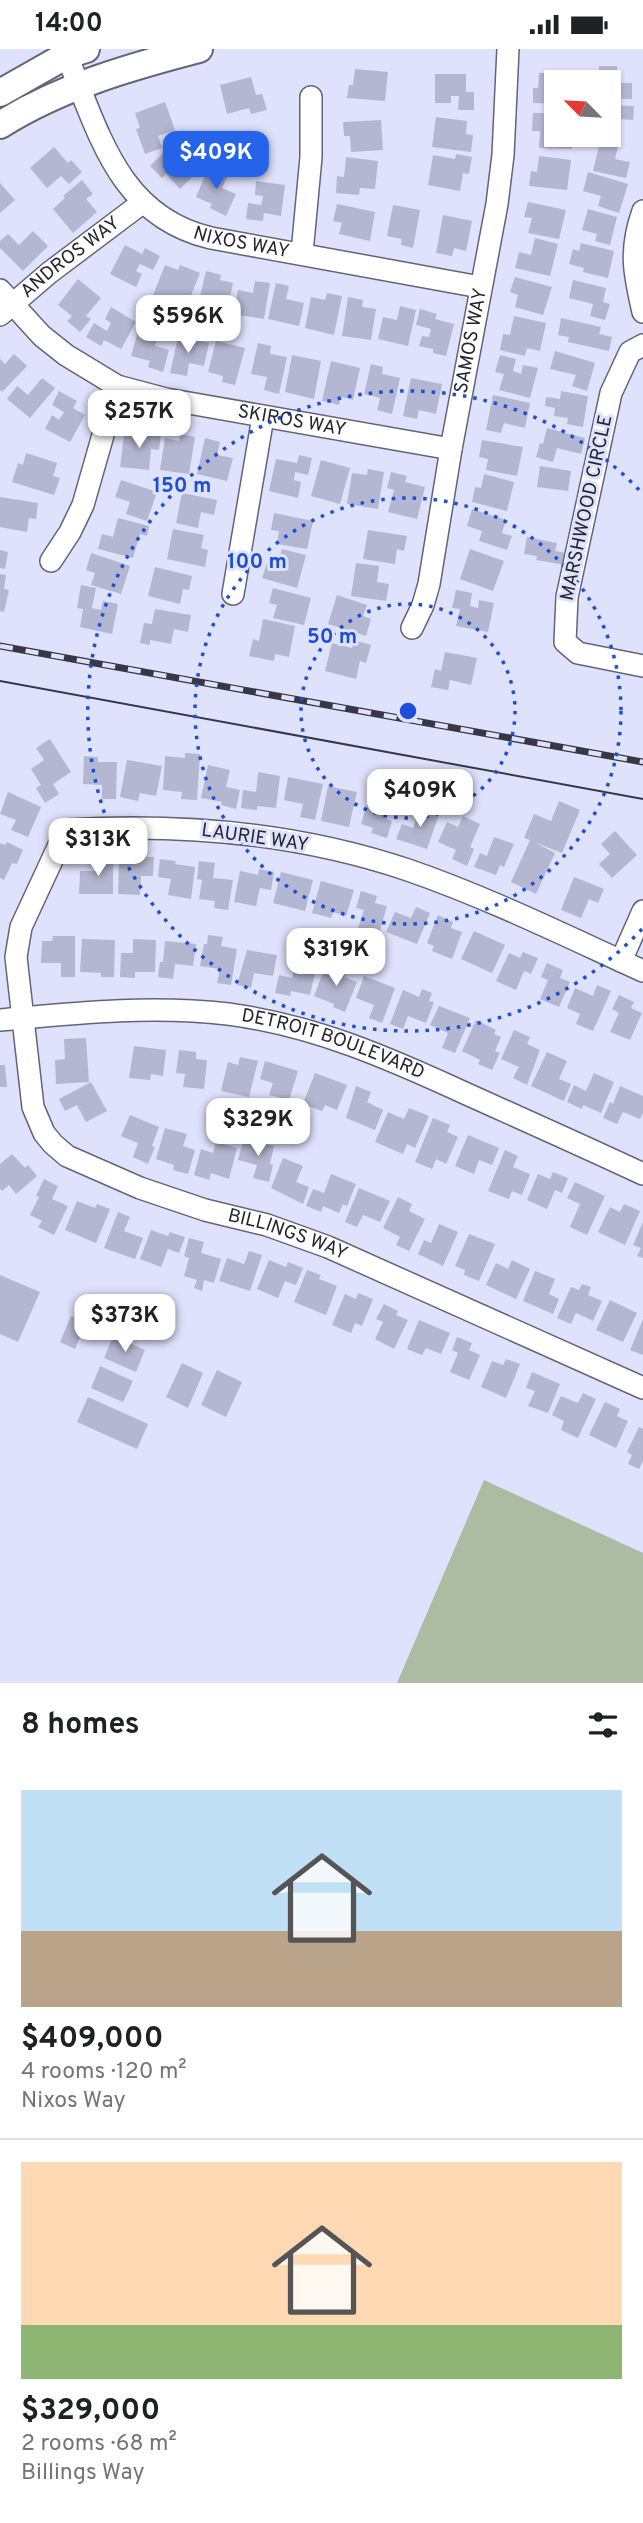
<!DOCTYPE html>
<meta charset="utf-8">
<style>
body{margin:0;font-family:Overpass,sans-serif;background:#f2f2f2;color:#202124;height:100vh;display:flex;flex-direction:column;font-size:26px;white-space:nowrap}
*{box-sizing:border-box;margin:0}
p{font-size:23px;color:#757577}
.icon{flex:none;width:38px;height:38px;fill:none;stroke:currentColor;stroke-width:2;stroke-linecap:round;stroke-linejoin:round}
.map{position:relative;height:1634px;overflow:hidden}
.drawer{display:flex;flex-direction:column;background:#fff;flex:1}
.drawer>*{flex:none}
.needle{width:46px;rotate:294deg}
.buttons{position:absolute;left:544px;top:21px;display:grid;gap:14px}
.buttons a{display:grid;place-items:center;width:77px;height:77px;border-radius:0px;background:#fff;box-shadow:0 2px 5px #0004;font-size:35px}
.price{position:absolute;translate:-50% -60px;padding:0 16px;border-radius:14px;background:#fff;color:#222;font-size:23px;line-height:46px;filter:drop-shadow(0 2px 4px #0008)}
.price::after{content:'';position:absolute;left:50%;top:42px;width:21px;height:16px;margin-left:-10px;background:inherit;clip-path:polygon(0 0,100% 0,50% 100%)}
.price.active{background:#2563eb;color:#fff}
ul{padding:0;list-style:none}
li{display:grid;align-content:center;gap:14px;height:371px;padding:0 21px}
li+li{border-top:2px solid #e0e0e0}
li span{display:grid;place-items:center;height:217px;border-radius:0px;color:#555}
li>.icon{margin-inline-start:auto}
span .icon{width:126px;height:126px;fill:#fffc;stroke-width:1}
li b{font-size:30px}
h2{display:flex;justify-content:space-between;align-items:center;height:84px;padding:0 21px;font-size:30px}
.status{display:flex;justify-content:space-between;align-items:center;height:49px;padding:0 35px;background:#fff;direction:ltr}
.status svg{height:19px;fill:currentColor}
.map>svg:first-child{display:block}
.green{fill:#adbba3}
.building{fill:#b4b7d1}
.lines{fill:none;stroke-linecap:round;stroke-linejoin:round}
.minor-casing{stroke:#62647c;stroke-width:24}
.major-casing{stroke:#62647c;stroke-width:30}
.minor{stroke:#fff;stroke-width:21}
.major{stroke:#fff;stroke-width:26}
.tram{stroke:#373844;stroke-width:2}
.rail-casing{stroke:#373844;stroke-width:7}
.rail{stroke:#dfe2fd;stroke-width:4.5;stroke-dasharray:13;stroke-linecap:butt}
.ring{fill:none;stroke:#1d4ed8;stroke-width:3.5;stroke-dasharray:3.5 7}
.labels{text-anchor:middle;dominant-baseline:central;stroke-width:6;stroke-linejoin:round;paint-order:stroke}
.street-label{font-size:19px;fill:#24252f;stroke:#dfe2fd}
.centre{fill:#1d4ed8;stroke:#dfe2fd;stroke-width:3.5}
.ring-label{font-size:21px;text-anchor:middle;font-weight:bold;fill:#1d4ed8;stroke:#dfe2fd;stroke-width:6;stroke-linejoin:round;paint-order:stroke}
</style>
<div class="status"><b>14:00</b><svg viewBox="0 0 49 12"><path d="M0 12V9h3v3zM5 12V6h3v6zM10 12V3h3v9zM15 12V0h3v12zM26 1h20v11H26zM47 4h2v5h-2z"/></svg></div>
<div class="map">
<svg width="643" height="1634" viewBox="0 0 643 1634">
<rect width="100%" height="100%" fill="#dfe2fd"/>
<!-- green -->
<polygon class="green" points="484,1431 643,1504 643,1634 397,1634"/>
<!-- building -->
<g class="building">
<polygon points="599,17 617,17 618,34 632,34 632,50 609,50 609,33 599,33"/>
<polygon points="355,20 388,23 385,52 347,49 349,36 353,36"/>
<polygon points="539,24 572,25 571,33 556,33 556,55 533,54 533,39 538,39"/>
<polygon points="435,25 466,25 466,43 474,43 474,61 458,61 459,47 451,47 451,54 435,54"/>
<polygon points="251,28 256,46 262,45 267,61 251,65 249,59 227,65 220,36"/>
<polygon points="165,53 175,81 158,87 162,99 145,105 136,80 140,79 135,64"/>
<polygon points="609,56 634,57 633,71 620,70 619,87 609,86"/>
<polygon points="533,64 550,64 550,69 556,69 556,86 572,86 572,100 539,99 540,82 532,82"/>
<polygon points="436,68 467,72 466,85 473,86 471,103 432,98"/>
<polygon points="381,71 383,101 351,103 350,87 344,87 343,73"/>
<polygon points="601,89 619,93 615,110 630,113 626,129 593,122"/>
<polygon points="183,97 203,117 180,140 166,125 162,129 150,117 163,104 169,110"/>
<polygon points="54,98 68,114 71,111 82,123 69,135 61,127 47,139 30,119"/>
<polygon points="456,105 472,108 469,125 463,124 460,142 428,136 433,106 455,110"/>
<polygon points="539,107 571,111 567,141 529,137 531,122 537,123"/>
<polygon points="346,108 378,112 375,140 360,139 359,146 336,144 337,127 344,128"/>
<polygon points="209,117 228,125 222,139 236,145 226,167 210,159 212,155 196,148"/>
<polygon points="588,123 628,135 619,164 598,157 601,147 583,142"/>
<polygon points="82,131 93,145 86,150 97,163 73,184 53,160 65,149 63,147"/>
<polygon points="256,132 285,136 281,167 264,164 263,172 246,170 248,154 261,156 263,147 255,146"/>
<polygon points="0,134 15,151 0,164"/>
<polygon points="528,153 566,161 559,190 528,184 532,169 524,168"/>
<polygon points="337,155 375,163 370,192 339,185 342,174 333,172"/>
<polygon points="393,156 420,161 413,199 401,196 402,190 387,187"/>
<polygon points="588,160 617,168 610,196 595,192 597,185 582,181"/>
<polygon points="443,166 472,172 466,202 454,199 452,207 436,204"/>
<polygon points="33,182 48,197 23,222 0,199 0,192 8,185 19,196"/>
<polygon points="535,189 558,195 550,227 515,219 519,203 531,206"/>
<polygon points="581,194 614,202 608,229 583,223 584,219 569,215 573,200 579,202"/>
<polygon points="125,196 142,205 145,199 160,207 153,221 140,215 136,222 142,225 136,238 110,225"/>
<polygon points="165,216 178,221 180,216 200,224 186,259 153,246"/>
<polygon points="206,222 221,226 220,231 233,234 226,266 197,260"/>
<polygon points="515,228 552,238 543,266 515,258 518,246 510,243"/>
<polygon points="78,230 101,249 86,267 91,270 80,283 67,272 72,267 58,256"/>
<polygon points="573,231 606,239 603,253 610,255 605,271 590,267 593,255 569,249"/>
<polygon points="255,232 270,234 264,270 234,265 238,241 253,244"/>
<polygon points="276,234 289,237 286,250 304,254 299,277 268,270"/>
<polygon points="327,244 342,247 334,286 305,279 311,248 325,251"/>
<polygon points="348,248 363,251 362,258 376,260 371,291 342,287"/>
<polygon points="400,257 416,261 408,297 378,290 383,268 397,271"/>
<polygon points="111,258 136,273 121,300 104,291 101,297 86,288 94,274 107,282 111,274 105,270"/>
<polygon points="420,260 437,265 435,270 454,275 446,307 433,304 433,300 419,297 422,287 429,288 431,280 416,276"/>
<polygon points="514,267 546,274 540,302 527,299 525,307 500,301 503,285 510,286"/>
<polygon points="561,269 601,278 599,285 612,288 609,302 568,293 569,288 558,286"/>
<polygon points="139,279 159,284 155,297 169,301 163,323 148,318 150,312 131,307"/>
<polygon points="178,288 209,294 204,317 189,314 187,327 170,324"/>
<polygon points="216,292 245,299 235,336 222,333 223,327 208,323"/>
<polygon points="258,294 271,297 270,305 287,308 279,345 264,341 267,328 251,325"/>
<polygon points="555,302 595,314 587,342 572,337 576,326 550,320"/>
<polygon points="14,305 27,317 2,343 0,341 0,310 5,315"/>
<polygon points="292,306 321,312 314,350 285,343"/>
<polygon points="500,306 516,310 513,322 521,325 523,316 538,319 530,349 499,341 504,325 495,323"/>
<polygon points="331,312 360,319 353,351 341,348 339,356 322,352"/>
<polygon points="371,315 383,318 382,325 400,329 392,365 377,361 380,349 364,345"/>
<polygon points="42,329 55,339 30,369 7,350 17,337 28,346"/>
<polygon points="411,329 442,335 436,365 419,361 417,370 403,367"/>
<polygon points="59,342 77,352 73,359 85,366 70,393 45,380 52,366 59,371 64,363 52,356"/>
<polygon points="561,342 588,347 583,378 567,375 568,369 554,367 555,359 545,357 546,348 560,350"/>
<polygon points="493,346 530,354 525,379 504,374 501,384 486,381"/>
<polygon points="547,379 585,389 581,405 557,399 553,413 536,408 540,394 543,395"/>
<polygon points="144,382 161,384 159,401 151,400 149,421 120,418 124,386 143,388"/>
<polygon points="180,385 195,388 189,425 160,421 165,389 179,392"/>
<polygon points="205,389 220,393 217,406 233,409 227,432 197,425"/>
<polygon points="482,391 523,398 517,427 486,421 488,410 479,408"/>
<polygon points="26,404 57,414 53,427 60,429 54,446 12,433 18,414 23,416"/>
<polygon points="299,406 312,409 308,426 295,423 294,431 301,433 298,449 269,442 276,410 297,414"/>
<polygon points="321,411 350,419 340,455 311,447"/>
<polygon points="540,417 571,422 568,442 537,438"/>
<polygon points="368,420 384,423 378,460 347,455 352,424 367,426"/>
<polygon points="391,423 407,427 405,433 425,438 417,470 388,463 394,441 387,439"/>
<polygon points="484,425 514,433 507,462 472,453 475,438 481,439"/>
<polygon points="121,431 157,443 147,472 126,465 130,453 115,448"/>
<polygon points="182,444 217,451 214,466 201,463 198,479 176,474"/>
<polygon points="0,448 38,454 36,470 29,469 27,483 0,478"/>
<polygon points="472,460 506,471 502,484 512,487 507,501 479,492 482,482 467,477"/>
<polygon points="274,464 313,472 307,500 277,495 279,482 271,481"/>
<polygon points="118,469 149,477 147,487 140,485 133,509 98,500 102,485 113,488"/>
<polygon points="173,480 204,486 201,499 208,501 205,518 167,510"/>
<polygon points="368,481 407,487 404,502 397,500 395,515 363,510"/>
<polygon points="527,488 557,494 555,502 567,504 565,516 536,511 537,507 524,505"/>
<polygon points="282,500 306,506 297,539 262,529 267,514 277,517"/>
<polygon points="470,500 504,512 493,542 460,530"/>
<polygon points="0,501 8,503 5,520 0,519"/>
<polygon points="91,504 130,517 121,545 91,536 95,524 86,521"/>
<polygon points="356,514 379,517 377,533 389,535 386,552 351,547"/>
<polygon points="155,518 192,527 189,541 183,540 180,555 148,547"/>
<polygon points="0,525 6,526 4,540 9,541 4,563 0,562"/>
<polygon points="81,536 96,539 92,559 101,561 103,552 118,555 112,585 80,578 83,560 77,559"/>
<polygon points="273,539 311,549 304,576 273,569 277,556 269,554"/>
<polygon points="456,541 472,544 470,557 478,559 479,551 494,554 488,583 456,577 460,560 452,559"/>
<polygon points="337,546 367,556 363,567 371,570 366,587 328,575"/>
<polygon points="155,560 191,566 188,583 174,580 171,595 150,591 150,596 140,594 144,574 152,575"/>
<polygon points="263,570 295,577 289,608 275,605 274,612 249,607 253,590 259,592"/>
<polygon points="354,591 371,596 366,614 360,612 356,630 325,622 332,594 352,599"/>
<polygon points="445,603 477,609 471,636 450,631 448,641 431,638 435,620 441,622"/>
<polygon points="50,690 71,723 53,735 59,745 45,754 36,739 41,736 31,720 44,711 36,699"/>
<polygon points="185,704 200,705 197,751 181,750 182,743 163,741 165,707 185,709"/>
<polygon points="84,707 98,708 98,713 117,713 116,750 102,750 102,736 83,735"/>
<polygon points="127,711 162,717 156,747 140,744 138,752 120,748"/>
<polygon points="208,716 230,721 226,738 240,741 236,760 221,756 222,753 201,749"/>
<polygon points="258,723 280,727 276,759 257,757 257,761 241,759 243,741 256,743"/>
<polygon points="288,728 323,735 315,771 300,768 303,755 284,751"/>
<polygon points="328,737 357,743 349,778 321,772"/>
<polygon points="8,743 41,758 28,788 11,781 16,771 0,765"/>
<polygon points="370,745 390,751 385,769 392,772 387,789 371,784 373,779 361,775"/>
<polygon points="559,752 580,761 562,804 534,793 555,804 536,845 511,833 530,791 524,789 534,765 551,772"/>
<polygon points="421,757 440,763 427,800 396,790 402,775 413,779"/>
<polygon points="463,767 480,775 470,798 474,800 467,817 452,810 456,801 438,793 447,773 458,778"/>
<polygon points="615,782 637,806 612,829 599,815 610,805 601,795"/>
<polygon points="494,788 514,795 504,818 500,816 496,826 474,818 480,804 487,807"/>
<polygon points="7,793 23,801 17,815 12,814 4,831 0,829 0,794 5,796"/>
<polygon points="98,807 113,807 113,845 79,845 80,822 98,822"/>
<polygon points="138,808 154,808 153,827 141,827 140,846 118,845 119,813 138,814"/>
<polygon points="160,810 176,812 175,815 195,818 191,850 168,846 171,830 158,828"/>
<polygon points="199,812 215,814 213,829 233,831 228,861 214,859 215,852 199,850 202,831 197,830"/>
<polygon points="259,820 274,823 271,841 260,839 256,857 234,853 240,822 258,826"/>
<polygon points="281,823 313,831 305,862 273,854"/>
<polygon points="574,828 604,840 598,854 589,850 581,869 561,861"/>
<polygon points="321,832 354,841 346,867 333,863 331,869 312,864"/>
<polygon points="361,842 377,847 375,854 387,857 379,885 358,879 364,861 356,859"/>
<polygon points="416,858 430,864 417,895 386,883 395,863 411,869"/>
<polygon points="438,866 453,873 451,879 462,883 452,910 432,902 434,897 427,894"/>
<polygon points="474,882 505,896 492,924 461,910"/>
<polygon points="208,886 223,888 221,897 237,900 231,936 217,934 220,920 200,917 204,895 207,895"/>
<polygon points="53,887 75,887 75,928 61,928 61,914 41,914 42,892 52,892"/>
<polygon points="82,890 115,891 114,928 101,928 101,924 80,923"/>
<polygon points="133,890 156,891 155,923 135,923 135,929 120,928 121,904 133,904"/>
<polygon points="165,892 196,895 193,917 175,915 173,930 158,928 160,913 163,913"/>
<polygon points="247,901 277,906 273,927 254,924 251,939 237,936"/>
<polygon points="523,903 538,909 531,925 524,922 516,941 496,932 509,904 520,909"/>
<polygon points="296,911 317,915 310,946 291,942 290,947 275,944 279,926 292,929"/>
<polygon points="547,914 563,921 560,929 570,933 559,958 540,950 548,931 541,928"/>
<polygon points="326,916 346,924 344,928 357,933 345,963 333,958 334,955 314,947"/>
<polygon points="364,927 395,939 382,974 369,969 374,956 356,949"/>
<polygon points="597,936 611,942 593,982 576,975 580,965 567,959 575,939 593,947"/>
<polygon points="422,940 432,944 429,952 434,953 426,974 408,967 403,980 390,975 403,941 419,948"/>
<polygon points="619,946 634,953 631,959 642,964 630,991 610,983 619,964 612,960"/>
<polygon points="439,957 470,969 455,1004 442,999 448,984 430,976"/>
<polygon points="476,971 496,981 494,985 501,988 495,1002 500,1004 492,1021 478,1015 480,1011 462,1002"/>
<polygon points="514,981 530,988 527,995 540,1001 527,1036 513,1029 519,1018 501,1010"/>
<polygon points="86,989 89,1033 56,1035 55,1011 65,1010 64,990"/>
<polygon points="134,997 166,1001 163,1027 151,1025 150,1031 129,1029"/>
<polygon points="179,1001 196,1003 196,1010 207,1011 204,1040 183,1038 185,1025 176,1024"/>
<polygon points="547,1003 567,1012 559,1030 571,1035 564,1052 531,1037"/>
<polygon points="240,1008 258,1012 249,1048 221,1042 228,1013 238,1016"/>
<polygon points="265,1012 298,1022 289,1051 269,1046 273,1034 260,1030"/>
<polygon points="0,1016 5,1016 7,1038 0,1038"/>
<polygon points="315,1024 347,1036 337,1061 325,1056 322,1062 303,1055"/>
<polygon points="594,1024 614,1033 601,1064 583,1056 582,1060 567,1053 574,1036 586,1042"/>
<polygon points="91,1033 107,1062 86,1073 77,1056 65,1062 59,1050"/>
<polygon points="356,1037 371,1043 367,1053 383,1061 375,1081 346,1069"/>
<polygon points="620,1037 643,1047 643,1064 640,1070 623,1063 617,1075 603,1069 610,1053 613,1055"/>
<polygon points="409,1059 429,1067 415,1099 407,1095 403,1105 375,1093 388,1063 404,1070"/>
<polygon points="130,1066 159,1078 152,1097 155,1098 148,1115 133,1108 138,1094 121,1087"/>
<polygon points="433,1069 450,1076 447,1083 458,1088 446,1115 436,1110 432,1120 415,1113"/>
<polygon points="165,1079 187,1085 183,1097 195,1101 188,1125 173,1121 174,1116 156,1110"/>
<polygon points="468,1086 499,1099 492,1116 479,1111 474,1125 455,1117"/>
<polygon points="244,1089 274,1097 270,1115 273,1116 269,1133 253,1129 257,1116 238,1111"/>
<polygon points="216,1093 237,1099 229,1130 211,1124 209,1131 194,1126 201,1100 213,1104"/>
<polygon points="505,1101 518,1107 513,1118 530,1125 522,1146 512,1142 509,1150 488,1142"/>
<polygon points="12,1105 25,1119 28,1116 37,1127 16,1145 9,1136 2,1142 0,1140 0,1115"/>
<polygon points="283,1109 303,1117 296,1133 309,1138 303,1155 271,1139"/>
<polygon points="553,1123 568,1129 562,1144 555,1141 547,1160 527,1151 538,1125 550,1130"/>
<polygon points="331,1125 356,1135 347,1157 343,1155 339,1164 323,1157 321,1163 306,1157 313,1140 324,1144"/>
<polygon points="44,1130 58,1137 52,1150 68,1157 54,1186 38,1178 42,1172 30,1166 39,1148 36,1147"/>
<polygon points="575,1133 605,1147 587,1186 570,1178 580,1155 567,1149"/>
<polygon points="359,1139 390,1152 380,1173 363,1166 357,1178 345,1173"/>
<polygon points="398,1148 412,1155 409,1162 425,1170 409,1202 396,1196 400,1188 383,1179"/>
<polygon points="77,1152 95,1159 97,1155 110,1160 96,1194 65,1181"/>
<polygon points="624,1155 640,1162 625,1196 598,1183 610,1158 620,1163"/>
<polygon points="118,1163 130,1168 124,1182 143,1189 135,1210 104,1199"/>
<polygon points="643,1173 643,1209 637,1207 641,1199 633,1196"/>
<polygon points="439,1175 458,1183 443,1217 418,1205 424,1191 431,1194"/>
<polygon points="151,1181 168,1187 170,1183 185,1188 179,1204 168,1200 161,1218 140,1210"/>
<polygon points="469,1185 495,1195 479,1232 464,1226 465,1221 455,1217"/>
<polygon points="189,1189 204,1193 201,1204 221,1210 214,1234 204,1231 202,1242 194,1239 197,1231 184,1227 189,1209 184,1207"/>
<polygon points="249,1202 262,1206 250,1242 219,1232 227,1209 244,1215"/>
<polygon points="269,1211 286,1218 288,1213 303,1219 296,1236 285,1232 278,1249 257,1240"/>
<polygon points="512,1211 530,1220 516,1250 486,1236 496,1214 508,1220"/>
<polygon points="307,1221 321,1226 319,1230 337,1237 326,1266 294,1253"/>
<polygon points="535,1222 555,1230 549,1245 559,1250 553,1265 523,1252"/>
<polygon points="0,1226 40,1243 18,1293 0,1285"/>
<polygon points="582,1235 591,1238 588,1246 602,1252 593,1272 576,1264 571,1275 557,1269 571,1238 579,1241"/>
<polygon points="358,1244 373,1250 362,1277 355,1274 351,1284 332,1276 345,1245 356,1250"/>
<polygon points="610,1251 637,1264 623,1293 596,1281"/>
<polygon points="384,1255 398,1262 396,1266 408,1271 394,1300 375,1290 383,1273 376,1270"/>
<polygon points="127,1256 160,1271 150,1292 118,1278"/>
<polygon points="71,1267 86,1274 75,1300 60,1293"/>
<polygon points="643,1270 643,1306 630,1301"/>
<polygon points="419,1271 450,1284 441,1305 426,1299 422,1306 407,1300"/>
<polygon points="113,1287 145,1301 136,1323 104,1309"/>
<polygon points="457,1288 472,1294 469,1301 480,1306 469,1331 450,1323 458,1304 452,1301"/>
<polygon points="506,1310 520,1315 506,1349 481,1338 492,1312 503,1316"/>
<polygon points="182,1314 203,1324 188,1359 166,1348"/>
<polygon points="100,1317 133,1332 123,1353 91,1339"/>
<polygon points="217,1321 242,1333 226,1368 201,1356"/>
<polygon points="532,1323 560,1335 548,1364 528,1357 535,1342 526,1339"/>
<polygon points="583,1344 596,1350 578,1389 561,1381 564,1372 552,1366 561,1347 578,1354"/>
<polygon points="88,1348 148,1375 137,1400 77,1373"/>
<polygon points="605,1353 620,1360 617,1367 628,1372 616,1399 589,1386"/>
<polygon points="639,1378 643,1380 643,1412 639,1420 628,1415 632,1406 627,1403"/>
</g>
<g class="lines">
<!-- minor casing -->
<g class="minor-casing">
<g id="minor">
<path id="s1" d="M64,0c34,79 52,167 147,189l269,49"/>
<path d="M643,162c-14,39 -9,62 0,101"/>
<polyline points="302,204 311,108 311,48"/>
<path id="s2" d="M0,241l42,46 24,19 51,31 49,13 285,50"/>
<path id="s3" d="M0,266l49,-42 93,-70"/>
<polyline points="643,296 630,303 611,344 567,548 565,593 578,604 643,617"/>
<polyline points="51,512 70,483 83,456 117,337"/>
<polyline points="233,545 263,368"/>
<path id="s4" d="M412,579l11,-23 6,-21 22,-135 46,-245 6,-49 5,-106"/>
<polyline points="621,912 643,862"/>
<path id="s5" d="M643,922c-77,-35 -154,-73 -235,-101 -110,-37 -227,-47 -342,-40l-45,97 -5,30 17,150 11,26 9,11 14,12 73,32 65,22 62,15 61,22 315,141"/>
<path id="s6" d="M0,971c76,-7 151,-15 228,-6 86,11 163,45 241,81 58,26 116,52 174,79"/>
</g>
</g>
<!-- major casing -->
<g class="major-casing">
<g id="major">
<polyline points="0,44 67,6 86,0"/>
<path d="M0,76c60,-38 130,-58 199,-76"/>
</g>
</g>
<!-- minor -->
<use href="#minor" class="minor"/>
<!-- major -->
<use href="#major" class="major"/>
<!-- tram -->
<polyline class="tram" points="0,632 643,750"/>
<!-- rail casing -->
<g class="rail-casing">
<polyline id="rail" points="0,597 643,713"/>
</g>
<!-- rail -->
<use href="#rail" class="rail"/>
</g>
<!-- distance rings -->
<g class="ring">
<circle cx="408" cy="662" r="107"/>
<circle cx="408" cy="662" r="213"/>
<path d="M642 880A320 320 0 1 1 642 444"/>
</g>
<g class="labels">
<!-- street labels -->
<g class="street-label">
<text stroke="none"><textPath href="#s1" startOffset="282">NIXOS WAY</textPath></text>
<text stroke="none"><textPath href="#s3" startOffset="91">ANDROS WAY</textPath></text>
<text stroke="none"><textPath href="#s4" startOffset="294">SAMOS WAY</textPath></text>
<text stroke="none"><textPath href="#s2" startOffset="331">SKIROS WAY</textPath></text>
<text transform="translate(587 459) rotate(-78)">MARSHWOOD CIRCLE</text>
<text transform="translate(255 789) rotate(8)">LAURIE WAY</text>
<text stroke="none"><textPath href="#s6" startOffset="338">DETROIT BOULEVARD</textPath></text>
<text stroke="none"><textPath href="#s5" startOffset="1186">BILLINGS WAY</textPath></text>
</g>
</g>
<circle cx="408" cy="662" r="10" class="centre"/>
<g class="ring-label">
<text x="182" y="443">150 m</text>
<text x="257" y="519">100 m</text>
<text x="332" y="594">50 m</text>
</g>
</svg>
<div class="buttons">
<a><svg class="needle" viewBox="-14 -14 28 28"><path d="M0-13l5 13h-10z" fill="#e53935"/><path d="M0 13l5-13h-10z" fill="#757577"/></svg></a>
</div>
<b class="price active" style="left:216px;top:142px">$409K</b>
<b class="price" style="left:188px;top:306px">$596K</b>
<b class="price" style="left:139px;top:401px">$257K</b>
<b class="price" style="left:420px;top:780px">$409K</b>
<b class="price" style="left:98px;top:829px">$313K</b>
<b class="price" style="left:336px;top:939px">$319K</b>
<b class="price" style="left:258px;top:1109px">$329K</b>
<b class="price" style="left:125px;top:1305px">$373K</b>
</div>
<section class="drawer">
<h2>8 homes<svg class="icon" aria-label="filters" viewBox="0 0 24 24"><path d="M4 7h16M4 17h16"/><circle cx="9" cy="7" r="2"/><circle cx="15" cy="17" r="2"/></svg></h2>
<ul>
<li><span style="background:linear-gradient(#bfe0f5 65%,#b9a48a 0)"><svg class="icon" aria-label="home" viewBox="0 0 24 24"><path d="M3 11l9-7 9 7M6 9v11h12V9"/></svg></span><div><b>$409,000</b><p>4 rooms · 120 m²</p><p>Nixos Way</p></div></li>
<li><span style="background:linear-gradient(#ffd9b3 75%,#8fb573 0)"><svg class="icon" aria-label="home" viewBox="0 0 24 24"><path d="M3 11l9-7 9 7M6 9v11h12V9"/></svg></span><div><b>$329,000</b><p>2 rooms · 68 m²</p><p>Billings Way</p></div></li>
</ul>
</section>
